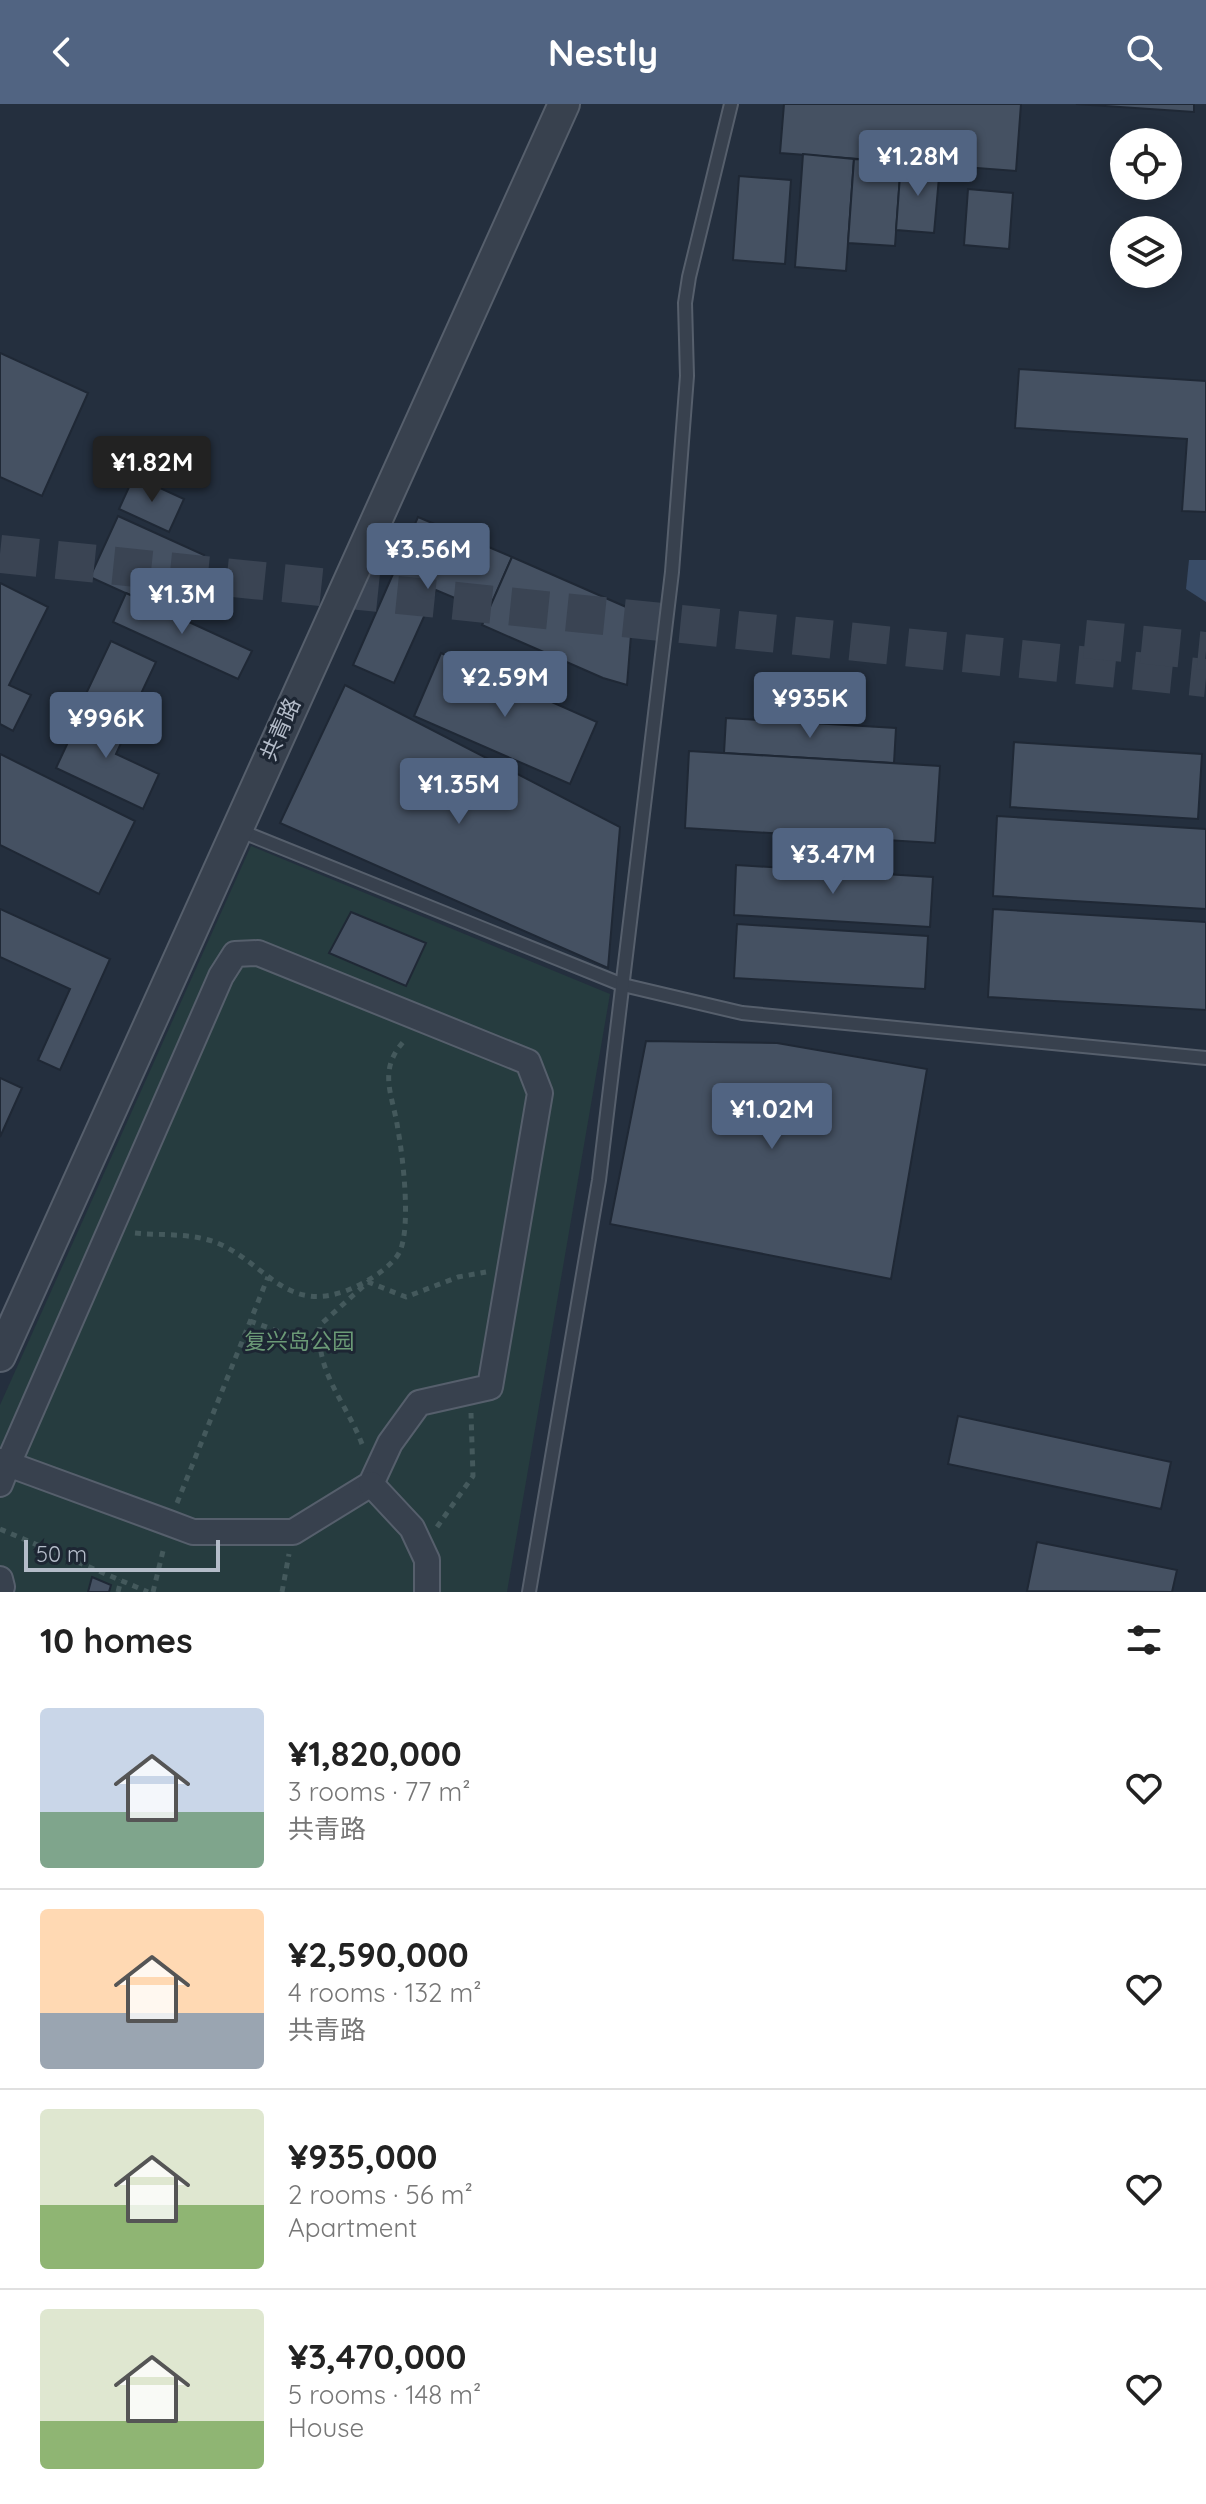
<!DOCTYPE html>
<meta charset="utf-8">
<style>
body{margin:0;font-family:Quicksand,"Noto Sans SC",sans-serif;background:#f2f2f2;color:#222;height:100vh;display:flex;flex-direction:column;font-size:30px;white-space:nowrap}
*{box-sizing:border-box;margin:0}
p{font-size:26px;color:#767676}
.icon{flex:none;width:44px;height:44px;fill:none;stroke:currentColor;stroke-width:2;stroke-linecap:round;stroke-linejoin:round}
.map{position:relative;height:1488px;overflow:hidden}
.details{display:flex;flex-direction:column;background:#fff;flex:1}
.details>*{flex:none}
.buttons{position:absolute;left:1110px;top:24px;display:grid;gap:16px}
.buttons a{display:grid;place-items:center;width:72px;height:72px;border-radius:50%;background:#fff;box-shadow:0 4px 20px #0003;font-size:40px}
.scale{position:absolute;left:24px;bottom:20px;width:196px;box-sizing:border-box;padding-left:8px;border:4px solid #b4bcc9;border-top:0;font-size:22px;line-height:28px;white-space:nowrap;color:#b4bcc9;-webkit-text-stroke:6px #1d2633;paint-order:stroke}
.price{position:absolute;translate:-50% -68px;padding:0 18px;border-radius:8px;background:#516482;color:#fff;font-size:26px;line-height:52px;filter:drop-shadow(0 2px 4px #0008)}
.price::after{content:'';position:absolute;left:50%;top:48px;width:24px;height:18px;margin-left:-12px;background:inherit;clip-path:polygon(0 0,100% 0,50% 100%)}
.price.selected{background:#222;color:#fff}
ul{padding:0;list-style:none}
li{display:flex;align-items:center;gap:24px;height:200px;padding:0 40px}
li+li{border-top:2px solid #e0e0e0}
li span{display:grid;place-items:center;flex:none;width:224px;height:160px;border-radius:8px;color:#555}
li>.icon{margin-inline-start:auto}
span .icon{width:96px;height:96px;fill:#fffc;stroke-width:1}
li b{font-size:34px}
h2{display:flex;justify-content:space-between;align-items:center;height:96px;padding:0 40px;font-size:34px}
header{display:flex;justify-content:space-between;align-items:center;height:104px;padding:0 40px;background:#516482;color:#fff;font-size:36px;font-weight:800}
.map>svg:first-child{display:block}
.green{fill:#263c3f}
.water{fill:#394c67}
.building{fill:#455162;stroke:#1f2835;stroke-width:2}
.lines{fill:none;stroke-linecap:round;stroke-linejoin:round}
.primary-tunnel{stroke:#3a4453;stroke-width:38;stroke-dasharray:38 19;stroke-linecap:butt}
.service-casing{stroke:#565f6c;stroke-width:16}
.minor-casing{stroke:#565f6c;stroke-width:28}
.tertiary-casing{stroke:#565f6c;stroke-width:34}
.path{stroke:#44595c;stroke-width:5;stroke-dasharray:6 6;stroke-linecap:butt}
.service{stroke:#38414e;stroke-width:12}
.minor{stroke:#38414e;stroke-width:24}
.tertiary{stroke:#38414e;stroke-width:30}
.labels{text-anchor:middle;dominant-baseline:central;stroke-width:6;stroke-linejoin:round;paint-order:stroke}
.street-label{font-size:22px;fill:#b4bcc9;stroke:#1d2633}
.park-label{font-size:22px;fill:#6b9a76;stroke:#1d2633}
</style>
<header><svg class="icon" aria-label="back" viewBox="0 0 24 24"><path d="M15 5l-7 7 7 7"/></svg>Nestly<svg class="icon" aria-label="search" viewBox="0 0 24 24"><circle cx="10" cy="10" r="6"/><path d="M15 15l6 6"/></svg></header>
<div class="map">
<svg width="1206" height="1488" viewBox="0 0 1206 1488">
<rect width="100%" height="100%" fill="#242f3e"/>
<!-- green -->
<polygon class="green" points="251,742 610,890 507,1488 0,1488 0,1301"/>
<!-- water -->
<polygon class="water" points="1189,456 1206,456 1206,498 1186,485"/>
<!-- building -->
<g class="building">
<polygon points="784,0 1021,0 1016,67 780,49"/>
<polygon points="1076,0 1194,0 1194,8"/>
<polygon points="803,50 854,55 846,167 795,163"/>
<polygon points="854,55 901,58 895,142 848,139"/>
<polygon points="901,58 940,62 934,129 896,126"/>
<polygon points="739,72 791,76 785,160 733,156"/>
<polygon points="968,85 1013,89 1009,145 964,141"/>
<polygon points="0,249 88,289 42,392 0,373"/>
<polygon points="1019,265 1206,277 1206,408 1182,407 1187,335 1015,324"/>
<polygon points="134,372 184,395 169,428 119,405"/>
<polygon points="118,412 204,451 176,512 90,473"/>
<polygon points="418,413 512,453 488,508 436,486 394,579 353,561"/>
<polygon points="512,453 633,506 627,581 603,574 482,521"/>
<polygon points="0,479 48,503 9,581 31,591 13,627 0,620"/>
<polygon points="126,489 252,547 238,575 113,518"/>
<polygon points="111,537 156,558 129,615 84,594"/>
<polygon points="441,549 597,618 570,680 414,612"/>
<polygon points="345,581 620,723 608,864 280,719"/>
<polygon points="84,604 128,624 116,650 159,670 143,705 56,664"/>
<polygon points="726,614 896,624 894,659 724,649"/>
<polygon points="1014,638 1202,650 1198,715 1010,703"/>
<polygon points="689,647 940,662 935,739 685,724"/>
<polygon points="0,650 135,717 99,790 0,741"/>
<polygon points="997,712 1206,725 1206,805 993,792"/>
<polygon points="736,761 933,773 930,823 734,811"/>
<polygon points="0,805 110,855 60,966 38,956 70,885 0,853"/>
<polygon points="993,805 1206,818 1206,906 988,893"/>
<polygon points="351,808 426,839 406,882 329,849"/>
<polygon points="737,820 928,832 925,885 734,874"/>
<polygon points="646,937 777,939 927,965 891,1175 610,1120"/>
<polygon points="0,974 22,984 0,1033"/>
<polygon points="958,1312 1171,1358 1161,1405 948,1360"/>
<polygon points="1037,1438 1177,1466 1172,1488 1027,1487"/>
<polygon points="92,1473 111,1481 109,1488 88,1488"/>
</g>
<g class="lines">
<!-- primary-tunnel -->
<g class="primary-tunnel">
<polyline points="0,450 1206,574"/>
<polyline points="1085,535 1206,547"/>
</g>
<!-- service casing -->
<g class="service-casing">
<g id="service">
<polyline points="238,726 623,881 742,909 1206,954"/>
<polyline points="529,1488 599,1076 672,468 687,272 685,199 689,173 731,0"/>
</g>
</g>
<!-- minor casing -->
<g class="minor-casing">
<g id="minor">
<polyline points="0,1357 8,1360 169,1419 193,1428 293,1428 371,1380 390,1339 419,1299 490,1283 540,989 528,958 258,849 235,850 221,872 8,1360 0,1380"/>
<polyline points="371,1380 412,1424 427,1456 427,1488"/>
<polyline points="0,1475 2,1483 0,1488"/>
</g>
</g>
<!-- tertiary casing -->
<g class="tertiary-casing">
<polyline id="tertiary" points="0,1252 564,0"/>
</g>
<!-- path -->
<g class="path">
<path d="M135,1129c30,3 61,-1 89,13 45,23 65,67 124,44 16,-6 45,-23 52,-39 11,-25 3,-94 -2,-121 -5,-36 -22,-60 8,-91"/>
<polyline points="250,1217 318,1242"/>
<path d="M362,1340c-16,-42 -47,-72 -42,-119l48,-43 38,15 52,-20 28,-5"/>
<polyline points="177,1399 268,1173"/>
<polyline points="437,1423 473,1372 471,1309"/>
<polyline points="0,1425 148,1488"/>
<polyline points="118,1488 121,1476"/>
<polyline points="153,1488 164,1443"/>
<polyline points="282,1488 289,1450"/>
</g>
<!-- service -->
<use href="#service" class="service"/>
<!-- minor -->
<use href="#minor" class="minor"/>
<!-- tertiary -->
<use href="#tertiary" class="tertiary"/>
</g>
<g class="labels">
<!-- street labels -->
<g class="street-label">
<text transform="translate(280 625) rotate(-66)">共青路</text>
</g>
<!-- park labels -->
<g class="park-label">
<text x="299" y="1237">复兴岛公园</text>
</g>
</g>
</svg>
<div class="buttons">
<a><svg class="icon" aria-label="locate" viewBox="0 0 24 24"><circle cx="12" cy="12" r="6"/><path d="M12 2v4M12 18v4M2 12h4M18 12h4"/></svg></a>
<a><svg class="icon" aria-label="layers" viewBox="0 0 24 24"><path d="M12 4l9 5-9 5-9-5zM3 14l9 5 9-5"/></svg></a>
</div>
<div class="scale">50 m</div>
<b class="price" style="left:918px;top:94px">¥1.28M</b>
<b class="price selected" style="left:152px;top:400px">¥1.82M</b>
<b class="price" style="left:428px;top:487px">¥3.56M</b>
<b class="price" style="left:182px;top:532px">¥1.3M</b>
<b class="price" style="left:505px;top:615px">¥2.59M</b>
<b class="price" style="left:810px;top:636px">¥935K</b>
<b class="price" style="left:106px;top:656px">¥996K</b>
<b class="price" style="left:459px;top:722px">¥1.35M</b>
<b class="price" style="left:833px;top:792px">¥3.47M</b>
<b class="price" style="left:772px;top:1047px">¥1.02M</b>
</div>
<section class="details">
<h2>10 homes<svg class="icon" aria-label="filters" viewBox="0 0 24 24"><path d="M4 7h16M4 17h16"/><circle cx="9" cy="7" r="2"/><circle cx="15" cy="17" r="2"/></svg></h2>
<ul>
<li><span style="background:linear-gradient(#c9d6e8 65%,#7fa58c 0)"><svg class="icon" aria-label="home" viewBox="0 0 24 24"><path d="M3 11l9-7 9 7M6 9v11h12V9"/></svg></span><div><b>¥1,820,000</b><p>3 rooms · 77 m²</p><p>共青路</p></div><svg class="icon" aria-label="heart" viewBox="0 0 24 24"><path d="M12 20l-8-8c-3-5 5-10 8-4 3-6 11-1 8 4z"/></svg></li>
<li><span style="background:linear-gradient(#ffd9b3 65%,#9aa5b1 0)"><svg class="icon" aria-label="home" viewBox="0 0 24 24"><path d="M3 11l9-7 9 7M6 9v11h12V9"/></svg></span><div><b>¥2,590,000</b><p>4 rooms · 132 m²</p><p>共青路</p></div><svg class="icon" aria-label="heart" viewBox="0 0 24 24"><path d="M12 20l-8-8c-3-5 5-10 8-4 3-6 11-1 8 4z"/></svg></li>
<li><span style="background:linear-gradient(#dfe7d0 60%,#8fb573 0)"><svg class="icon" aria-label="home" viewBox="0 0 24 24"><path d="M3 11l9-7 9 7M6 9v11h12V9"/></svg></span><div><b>¥935,000</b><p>2 rooms · 56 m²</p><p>Apartment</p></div><svg class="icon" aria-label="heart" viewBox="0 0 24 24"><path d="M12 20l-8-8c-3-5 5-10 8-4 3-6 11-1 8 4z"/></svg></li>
<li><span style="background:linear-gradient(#dfe7d0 70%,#8fb573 0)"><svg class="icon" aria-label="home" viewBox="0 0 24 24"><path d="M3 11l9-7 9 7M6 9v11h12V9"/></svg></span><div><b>¥3,470,000</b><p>5 rooms · 148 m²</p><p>House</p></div><svg class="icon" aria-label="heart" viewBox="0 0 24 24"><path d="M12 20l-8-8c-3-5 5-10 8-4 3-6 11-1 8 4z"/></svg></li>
</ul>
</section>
